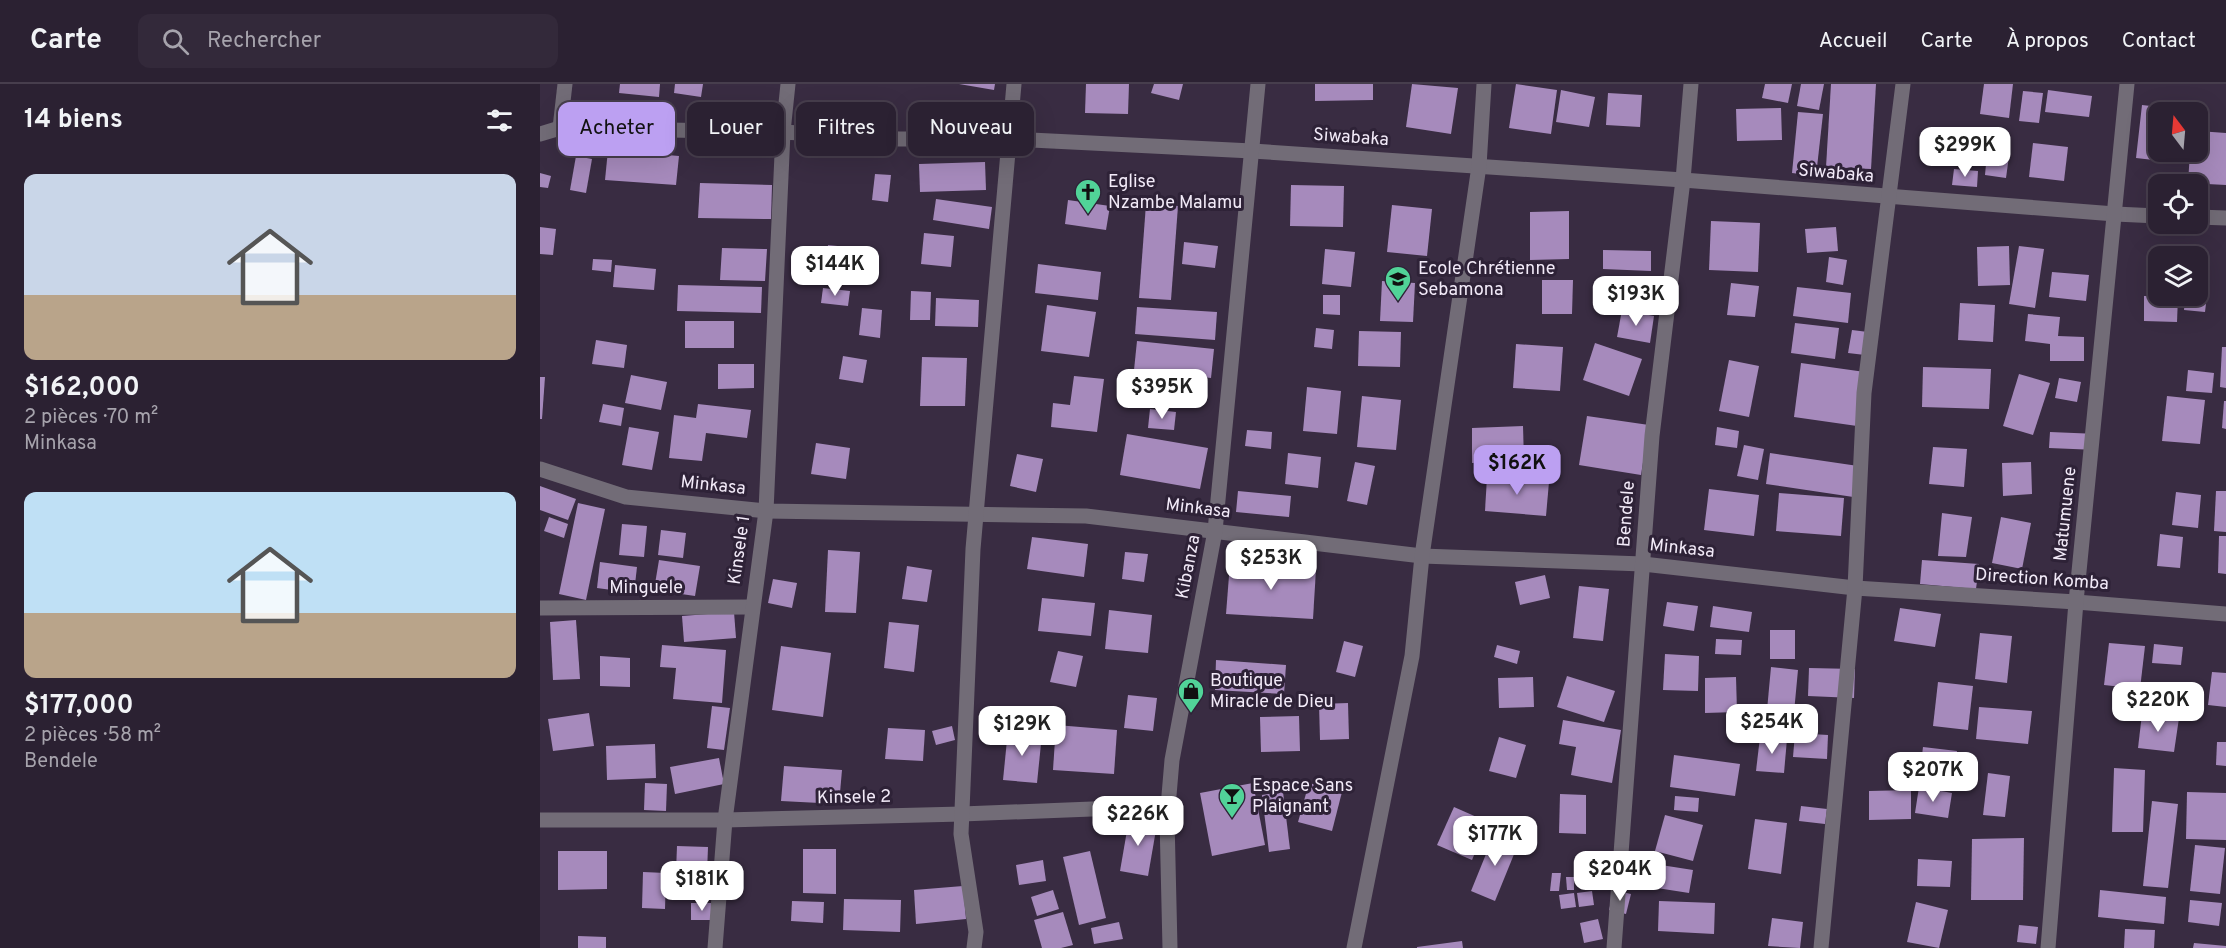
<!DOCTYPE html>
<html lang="fr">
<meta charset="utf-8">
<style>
body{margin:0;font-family:Overpass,sans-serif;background:#33293a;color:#f1f3f6;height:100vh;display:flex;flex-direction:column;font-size:22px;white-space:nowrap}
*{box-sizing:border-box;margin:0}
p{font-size:20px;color:#a6a3ac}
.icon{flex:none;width:33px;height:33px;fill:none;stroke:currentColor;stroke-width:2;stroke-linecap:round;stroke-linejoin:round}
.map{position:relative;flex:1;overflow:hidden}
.details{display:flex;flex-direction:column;background:#2b2132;width:540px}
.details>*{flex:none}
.banner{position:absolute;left:18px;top:18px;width:570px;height:54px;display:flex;gap:12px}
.needle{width:39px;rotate:344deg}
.controls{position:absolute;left:1608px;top:18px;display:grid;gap:12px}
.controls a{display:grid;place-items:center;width:60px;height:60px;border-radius:12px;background:#2b2132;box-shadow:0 6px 24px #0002,0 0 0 2px #473e4d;font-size:30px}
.price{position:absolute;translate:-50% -51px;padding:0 14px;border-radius:12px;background:#fff;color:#222;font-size:20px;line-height:39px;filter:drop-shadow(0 2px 3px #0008)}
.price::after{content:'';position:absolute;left:50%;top:36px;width:18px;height:14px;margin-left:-9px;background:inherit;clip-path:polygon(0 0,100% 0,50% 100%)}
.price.current{background:#bca0f2;color:#111}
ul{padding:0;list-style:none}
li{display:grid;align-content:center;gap:12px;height:318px;padding:0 24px}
li span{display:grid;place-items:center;height:186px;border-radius:12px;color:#555}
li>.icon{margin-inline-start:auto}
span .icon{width:108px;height:108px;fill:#fffc;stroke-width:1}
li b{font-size:26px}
h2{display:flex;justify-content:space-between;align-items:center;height:72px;padding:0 24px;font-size:26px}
.pill{padding:0 21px;border-radius:12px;background:#2b2132;box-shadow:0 6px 24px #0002,0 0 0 2px #473e4d;font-size:21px;line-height:54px}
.pill.current{background:#bca0f2;color:#111}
header{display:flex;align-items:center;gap:36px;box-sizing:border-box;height:84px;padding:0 30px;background:#2b2132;border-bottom:2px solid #473e4d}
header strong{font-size:28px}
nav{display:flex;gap:33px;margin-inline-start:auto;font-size:21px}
.search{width:420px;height:54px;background:#33293a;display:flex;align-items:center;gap:15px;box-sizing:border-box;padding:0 21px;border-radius:12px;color:#a6a3ac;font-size:22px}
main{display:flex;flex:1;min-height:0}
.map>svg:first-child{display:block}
.building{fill:#a68abc}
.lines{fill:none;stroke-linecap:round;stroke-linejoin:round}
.minor{stroke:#726c77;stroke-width:15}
.labels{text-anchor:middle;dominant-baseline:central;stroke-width:6;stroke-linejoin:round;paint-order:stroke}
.street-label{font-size:18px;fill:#f2eaf8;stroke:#2e2237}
.poi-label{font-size:18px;fill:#f2eaf8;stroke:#2e2237;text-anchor:start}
</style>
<header>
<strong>Carte</strong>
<div class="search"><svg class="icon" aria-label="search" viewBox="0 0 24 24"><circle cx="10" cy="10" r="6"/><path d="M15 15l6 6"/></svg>Rechercher</div>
<nav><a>Accueil</a><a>Carte</a><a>À propos</a><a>Contact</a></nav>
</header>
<main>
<section class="details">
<h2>14 biens<svg class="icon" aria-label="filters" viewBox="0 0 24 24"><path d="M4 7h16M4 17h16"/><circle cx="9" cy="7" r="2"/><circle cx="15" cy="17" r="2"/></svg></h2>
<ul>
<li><span style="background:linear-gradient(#c9d6e8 65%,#b9a48a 0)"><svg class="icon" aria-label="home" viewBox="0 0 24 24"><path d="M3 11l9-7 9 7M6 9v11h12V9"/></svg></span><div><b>$162,000</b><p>2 pièces · 70 m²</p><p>Minkasa</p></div></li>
<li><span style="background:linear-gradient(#bfe0f5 65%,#b9a48a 0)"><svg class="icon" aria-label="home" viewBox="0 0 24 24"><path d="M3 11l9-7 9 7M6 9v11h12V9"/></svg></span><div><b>$177,000</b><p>2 pièces · 58 m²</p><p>Bendele</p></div></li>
</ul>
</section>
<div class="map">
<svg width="1686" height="864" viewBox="0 0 1686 864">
<rect width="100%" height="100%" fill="#392c42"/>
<!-- building -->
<g class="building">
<polygon points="80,0 120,0 119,13 79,9"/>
<polygon points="135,0 163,0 161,13 134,9"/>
<polygon points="419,0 455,0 454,6"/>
<polygon points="546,0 589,0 588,30 545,29"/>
<polygon points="614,0 643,0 639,16 611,9"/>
<polygon points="775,0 833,0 833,16 775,17"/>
<polygon points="872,0 918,4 911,50 866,43"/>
<polygon points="976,0 1017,6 1011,50 969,44"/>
<polygon points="1225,0 1252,0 1248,19 1222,14"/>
<polygon points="1261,0 1284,0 1279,26 1257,22"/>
<polygon points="1291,0 1336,0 1331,85 1286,83"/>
<polygon points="1444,0 1473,0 1469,34 1440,30"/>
<polygon points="1021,6 1055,13 1049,43 1016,38"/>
<polygon points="1508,6 1552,12 1549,33 1505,28"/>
<polygon points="1483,7 1503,9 1499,39 1479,37"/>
<polygon points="1068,9 1102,11 1100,43 1066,41"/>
<polygon points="1602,21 1646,26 1646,28 1618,28 1618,68 1642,68 1640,79 1596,74"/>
<polygon points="1241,24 1242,56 1197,57 1196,25"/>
<polygon points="1258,28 1283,30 1276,92 1252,89"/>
<polygon points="1658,47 1686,49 1686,101 1648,99 1650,68 1658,68"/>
<polygon points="1412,54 1435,57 1433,71 1410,69"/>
<polygon points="1493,59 1528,63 1524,97 1489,93"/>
<polygon points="68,66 139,72 136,101 65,96"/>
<polygon points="1447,69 1469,72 1466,94 1445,91"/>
<polygon points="36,72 52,75 46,109 30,106"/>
<polygon points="445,78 446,106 380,108 379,80"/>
<polygon points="1414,85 1438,87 1437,103 1412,101"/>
<polygon points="0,89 11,92 8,104 0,103"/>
<polygon points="335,90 351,91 348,118 332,116"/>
<polygon points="160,99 232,101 231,135 158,134"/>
<polygon points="751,101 804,102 803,143 750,142"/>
<polygon points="396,115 452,123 449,145 393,136"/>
<polygon points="528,116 570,122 566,146 525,140"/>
<polygon points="606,120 638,122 631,216 599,214"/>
<polygon points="852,121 892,125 887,172 847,168"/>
<polygon points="1029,127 1029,175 990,176 990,128"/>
<polygon points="1171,137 1220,139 1218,188 1169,186"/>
<polygon points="0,143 16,145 13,171 0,170"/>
<polygon points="1296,143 1298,167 1267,169 1265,145"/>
<polygon points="384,149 414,152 411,183 381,180"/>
<polygon points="644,158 678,162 675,184 642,180"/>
<polygon points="288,161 326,165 322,200 285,196"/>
<polygon points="1469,162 1470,201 1438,202 1437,163"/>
<polygon points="1479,162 1504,165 1495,224 1469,220"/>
<polygon points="182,164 227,165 225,197 180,196"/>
<polygon points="785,165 815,168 811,203 782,200"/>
<polygon points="1063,166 1111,167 1111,187 1063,185"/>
<polygon points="1614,168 1644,171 1644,172 1618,172 1618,192 1612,191"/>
<polygon points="1658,172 1667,173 1666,186 1670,186 1665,228 1644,226 1645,212 1658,212"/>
<polygon points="1289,173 1307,176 1303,201 1286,198"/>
<polygon points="53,175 72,176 71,188 52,186"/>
<polygon points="498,180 561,188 558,216 495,209"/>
<polygon points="75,181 116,185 114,206 73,203"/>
<polygon points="1512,188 1549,191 1546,217 1509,213"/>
<polygon points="1080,193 1128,194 1127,224 1080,222"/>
<polygon points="1002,196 1033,196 1032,230 1002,230"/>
<polygon points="842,197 875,199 873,238 840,237"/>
<polygon points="1191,199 1219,202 1215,233 1187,231"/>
<polygon points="138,201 222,203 221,229 137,227"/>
<polygon points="1257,203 1311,209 1308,239 1253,232"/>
<polygon points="283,204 310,207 308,222 281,219"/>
<polygon points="371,207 391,208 390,236 370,236"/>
<polygon points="783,211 800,211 800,231 783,230"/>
<polygon points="1604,212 1638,213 1637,238 1604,237"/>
<polygon points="396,214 439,216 438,243 395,242"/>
<polygon points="1420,219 1455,221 1453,258 1418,256"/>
<polygon points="507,221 556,228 549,273 501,267"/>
<polygon points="597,223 677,228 675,256 595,250"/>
<polygon points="322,224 342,226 340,254 319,251"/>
<polygon points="1082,226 1114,232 1110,259 1077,253"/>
<polygon points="1488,230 1520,233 1518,252 1544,253 1544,277 1510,277 1510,260 1485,257"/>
<rect x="145" y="237" width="49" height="27"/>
<polygon points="1255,239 1299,244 1295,275 1251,269"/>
<polygon points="776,244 794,246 792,265 774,263"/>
<polygon points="1312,246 1328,248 1325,271 1308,269"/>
<polygon points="819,247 861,248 860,283 818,282"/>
<polygon points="56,256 87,261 84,284 52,280"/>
<polygon points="597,257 674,265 671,294 594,286"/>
<polygon points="1055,259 1102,275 1089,312 1043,296"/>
<polygon points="976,260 1023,263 1020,307 973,304"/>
<polygon points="1682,263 1686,263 1686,304 1680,303"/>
<polygon points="303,272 327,276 323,299 299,295"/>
<polygon points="382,273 427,274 425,322 380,322"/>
<polygon points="1189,276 1219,282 1209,333 1179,327"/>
<polygon points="1261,279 1332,289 1324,343 1254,333"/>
<polygon points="178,280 214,280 214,304 178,305"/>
<polygon points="1383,283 1451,285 1449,325 1382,323"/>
<polygon points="1648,286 1674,289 1672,309 1646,307"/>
<polygon points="1479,290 1510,299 1493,351 1463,342"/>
<polygon points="91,291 127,298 121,326 85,319"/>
<polygon points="534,292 564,295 557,348 511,343 513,319 530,321"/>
<polygon points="0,293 5,293 2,335 0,335"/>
<polygon points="1519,294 1541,298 1537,318 1515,314"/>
<polygon points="615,297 648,300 646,323 613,320"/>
<polygon points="767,303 801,307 797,350 763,347"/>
<polygon points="822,312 861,316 856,366 817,363"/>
<polygon points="1627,312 1665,316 1660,360 1622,357"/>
<polygon points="1684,317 1686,317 1686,345 1682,344"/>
<polygon points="63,320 84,324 81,342 59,338"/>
<polygon points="158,320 211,326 207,354 166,349 162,377 129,374 134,331 156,334"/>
<polygon points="610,325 636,328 634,346 608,344"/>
<polygon points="1047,332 1109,341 1101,391 1039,381"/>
<polygon points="983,342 984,377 932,379 932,344"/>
<polygon points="89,343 119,348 112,386 82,381"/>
<polygon points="1177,343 1199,347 1197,364 1175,361"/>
<polygon points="707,346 732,348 731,365 705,362"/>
<polygon points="1510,348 1558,350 1557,366 1509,364"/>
<polygon points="587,350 668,364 660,405 580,391"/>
<polygon points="276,359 310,364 306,395 271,390"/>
<polygon points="1204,361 1224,365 1218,396 1197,392"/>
<polygon points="1393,363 1427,365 1424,403 1389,400"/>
<polygon points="748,369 781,373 778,404 745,400"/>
<polygon points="1230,369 1325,383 1320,414 1226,400"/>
<polygon points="477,370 503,375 496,408 470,402"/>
<polygon points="815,378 835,382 827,421 807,417"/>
<polygon points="1491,378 1492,410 1463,412 1462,379"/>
<polygon points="947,393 1009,398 1006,432 945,427"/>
<polygon points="0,402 36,415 28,436 0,426"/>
<polygon points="1169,405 1219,411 1214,452 1164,446"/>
<polygon points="698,407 751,412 749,433 696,428"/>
<polygon points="1676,407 1686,407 1686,448 1674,447"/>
<polygon points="1636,408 1661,411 1658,444 1632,441"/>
<polygon points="1239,409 1304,414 1301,452 1236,447"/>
<polygon points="38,419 65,425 46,516 19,510"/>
<polygon points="1402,429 1432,433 1426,473 1398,472"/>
<polygon points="9,433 28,440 24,454 4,447"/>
<polygon points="1461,433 1491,439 1482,485 1452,479"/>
<polygon points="82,440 107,442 104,473 79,471"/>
<polygon points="121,446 146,449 143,474 118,471"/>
<polygon points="1620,450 1643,453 1640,484 1617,482"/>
<polygon points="1679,452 1686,452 1686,490 1678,489"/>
<polygon points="492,453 548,460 544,493 487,485"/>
<polygon points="288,466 320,468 316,529 285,528"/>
<polygon points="585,468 608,470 604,498 582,495"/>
<polygon points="119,476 160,482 155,512 114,506"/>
<polygon points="1382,476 1439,480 1436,505 1380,500"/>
<polygon points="60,478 97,483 94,509 57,504"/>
<polygon points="690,479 776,485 773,535 686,530"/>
<polygon points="367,482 392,486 387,518 362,515"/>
<polygon points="1005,491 1010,514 980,521 975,498"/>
<polygon points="233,495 257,499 252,524 228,519"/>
<polygon points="1039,502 1069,505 1063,557 1033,554"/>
<polygon points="502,514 555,519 551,552 498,547"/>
<polygon points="1127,518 1158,522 1154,547 1123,542"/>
<polygon points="1173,522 1212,528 1209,548 1170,543"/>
<polygon points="1360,524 1401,530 1395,563 1354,557"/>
<polygon points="569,526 612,531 608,569 565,565"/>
<polygon points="194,528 196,554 144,558 142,532"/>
<polygon points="36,536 40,595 13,596 10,538"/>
<polygon points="349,538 379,541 374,588 344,584"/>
<rect x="1230" y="546" width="25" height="29"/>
<polygon points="1440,549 1472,552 1467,599 1435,595"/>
<polygon points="1176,555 1202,556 1201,571 1175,570"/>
<polygon points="804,557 823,562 815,593 796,588"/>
<polygon points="1569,559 1605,562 1600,605 1564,601"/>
<polygon points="1614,560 1643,563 1641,581 1612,579"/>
<polygon points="122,561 186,566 182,619 133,615 136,584 120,583"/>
<polygon points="957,561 980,567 977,580 954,573"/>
<polygon points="241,562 291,569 283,633 232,626"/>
<polygon points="518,567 543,572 536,603 510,598"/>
<polygon points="1125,570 1159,572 1158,607 1123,606"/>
<polygon points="60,572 90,574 90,603 60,602"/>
<polygon points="676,576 746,581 744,610 675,606"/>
<polygon points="1231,583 1258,586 1253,639 1226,637"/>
<polygon points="1269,584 1315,585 1314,614 1268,612"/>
<polygon points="1672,588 1686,589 1686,623 1668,621"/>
<polygon points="1027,592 1075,607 1064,638 1017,623"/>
<polygon points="993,593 994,623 959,624 958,594"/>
<polygon points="1196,593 1197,628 1165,629 1165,594"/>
<polygon points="1398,598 1433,602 1428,646 1393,642"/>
<polygon points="588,611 617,614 613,647 584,644"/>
<polygon points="808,619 809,655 780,656 779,620"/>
<polygon points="172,622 190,624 184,666 167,664"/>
<polygon points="1439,623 1492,627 1488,660 1436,655"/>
<polygon points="49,629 54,662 13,667 8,635"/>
<polygon points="1602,630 1639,634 1634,668 1598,664"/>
<polygon points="759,632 760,667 721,668 720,633"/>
<polygon points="1023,636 1081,646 1072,699 1031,691 1036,663 1019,660"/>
<polygon points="516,641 577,646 574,690 513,686"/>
<polygon points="412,642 415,656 396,661 392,647"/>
<polygon points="348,644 385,646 383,677 345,675"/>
<polygon points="468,646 502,650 497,699 463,696"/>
<polygon points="1255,649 1288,651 1287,675 1253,673"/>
<polygon points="959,653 986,661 976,694 949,687"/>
<polygon points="1220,653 1247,655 1244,689 1216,687"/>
<polygon points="1677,658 1686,658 1686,682 1676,681"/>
<polygon points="115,660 116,694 67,696 66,662"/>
<polygon points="1383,663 1417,667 1412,702 1379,697"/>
<polygon points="1134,671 1200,680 1195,712 1130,703"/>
<polygon points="179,674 184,700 135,710 130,683"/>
<polygon points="244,682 302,686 299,720 241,717"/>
<polygon points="1574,684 1605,686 1603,748 1572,748"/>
<polygon points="1448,689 1470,692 1465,733 1443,731"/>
<polygon points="105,699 127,700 126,727 104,726"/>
<polygon points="713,699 725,761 672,772 660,709"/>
<polygon points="769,699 802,708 792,747 758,738"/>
<polygon points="1379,703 1412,709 1408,734 1375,729"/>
<polygon points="1371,706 1371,735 1329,736 1329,707"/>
<polygon points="743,708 750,765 729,768 722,711"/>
<polygon points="1647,708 1686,709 1686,756 1646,755"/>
<polygon points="1020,710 1046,711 1046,750 1019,749"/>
<polygon points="1135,712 1159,714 1158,728 1134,726"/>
<polygon points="1612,717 1638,720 1628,804 1603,802"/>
<polygon points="1261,722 1287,725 1285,740 1259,737"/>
<polygon points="914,723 948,738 932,776 897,761"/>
<polygon points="1125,731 1163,741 1153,777 1115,767"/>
<polygon points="589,735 617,740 608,792 580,787"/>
<polygon points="1215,735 1247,739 1241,790 1208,785"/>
<polygon points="955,748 979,758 955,817 931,807"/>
<polygon points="1484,754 1483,816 1431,816 1432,755"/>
<polygon points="1655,761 1685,764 1680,810 1650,807"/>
<polygon points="137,762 168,763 166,815 135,814"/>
<polygon points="263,765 296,765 296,810 263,809"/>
<polygon points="18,767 67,767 67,805 18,806"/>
<polygon points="550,767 566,834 539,841 523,773"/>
<polygon points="1378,775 1412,777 1410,803 1377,802"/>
<polygon points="503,776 506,797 479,801 476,781"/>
<polygon points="1121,781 1153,786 1149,809 1117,804"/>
<polygon points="103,788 126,789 125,825 102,824"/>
<polygon points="1060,788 1061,801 1039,803 1038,789"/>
<polygon points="1012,789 1021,789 1019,807 1010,807"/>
<polygon points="1026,793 1034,793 1034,806 1027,806"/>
<polygon points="423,802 426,835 376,840 374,806"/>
<polygon points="513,806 519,825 497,832 491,813"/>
<polygon points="1074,806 1091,810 1086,830 1069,826"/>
<polygon points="1560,806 1626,813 1624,840 1558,833"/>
<polygon points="1052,807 1054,821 1039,823 1037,809"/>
<polygon points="1034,809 1036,823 1021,825 1019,811"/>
<polygon points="304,815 361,816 360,848 303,846"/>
<polygon points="1650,816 1682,819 1679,842 1648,838"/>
<polygon points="252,817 284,818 283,839 251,837"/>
<polygon points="1119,817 1175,819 1174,850 1118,847"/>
<polygon points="1376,818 1408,826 1399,864 1367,858"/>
<rect x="151" y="819" width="22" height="17"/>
<polygon points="523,828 533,861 521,864 502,864 494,836"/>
<polygon points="1232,834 1263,838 1260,864 1228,862"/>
<polygon points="1058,835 1063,855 1044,859 1040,839"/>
<polygon points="579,838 583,855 554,860 551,844"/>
<polygon points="1479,841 1498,843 1496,860 1477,858"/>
<polygon points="1585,845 1615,846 1614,864 1584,864"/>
<polygon points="38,852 66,853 66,864 38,864"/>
<polygon points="922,857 923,864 877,864 877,863"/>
<polygon points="1654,859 1686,862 1686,864 1653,864"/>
</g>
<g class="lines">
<!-- minor -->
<g class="minor">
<polyline points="20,44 25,0"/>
<polyline points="0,50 20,44 243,48 359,55 469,55 712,67 1143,96 1575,130 1618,132"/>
<polyline points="1658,133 1686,134"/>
<polyline points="0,385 86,413 226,427 546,432 882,472 1103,480 1315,504 1536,518 1686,530"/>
<polyline points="0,524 212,523"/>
<polyline points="0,736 185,736 422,730 628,722"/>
<polyline points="175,864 185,736 226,427 243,48 248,0"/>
<polyline points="434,864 436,848 421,750 433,465 474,0"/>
<polyline points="630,864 627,735 632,676 675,447 718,0"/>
<polyline points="814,864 872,572 882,472 939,82 944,0"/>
<polyline points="1074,864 1112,352 1143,96 1151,0"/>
<polyline points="1281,864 1315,504 1324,309 1363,0"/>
<polyline points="1508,864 1536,518 1587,0"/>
</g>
</g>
<!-- icons -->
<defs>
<g id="church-pin" transform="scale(1.35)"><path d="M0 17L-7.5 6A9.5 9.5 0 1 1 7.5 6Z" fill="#51d398" stroke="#2e2237"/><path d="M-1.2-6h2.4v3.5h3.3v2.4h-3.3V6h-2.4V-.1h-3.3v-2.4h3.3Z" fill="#111"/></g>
<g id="school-pin" transform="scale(1.35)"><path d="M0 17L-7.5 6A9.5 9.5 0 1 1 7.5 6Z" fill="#51d398" stroke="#2e2237"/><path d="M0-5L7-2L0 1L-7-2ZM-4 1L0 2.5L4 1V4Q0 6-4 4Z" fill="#111"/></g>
<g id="shop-pin" transform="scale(1.35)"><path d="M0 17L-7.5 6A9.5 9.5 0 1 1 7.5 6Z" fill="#51d398" stroke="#2e2237"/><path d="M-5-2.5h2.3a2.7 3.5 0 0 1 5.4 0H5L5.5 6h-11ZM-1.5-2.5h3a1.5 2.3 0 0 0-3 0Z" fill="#111"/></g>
<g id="bar-pin" transform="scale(1.35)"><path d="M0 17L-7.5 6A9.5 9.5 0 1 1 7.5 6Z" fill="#51d398" stroke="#2e2237"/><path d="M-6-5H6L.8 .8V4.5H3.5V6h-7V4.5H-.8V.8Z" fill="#111"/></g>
</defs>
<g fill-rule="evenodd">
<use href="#church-pin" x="548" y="108"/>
<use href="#school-pin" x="858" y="195"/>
<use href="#shop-pin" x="651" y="607"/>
<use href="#bar-pin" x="692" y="712"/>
</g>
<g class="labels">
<!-- street labels -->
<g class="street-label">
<text transform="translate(811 54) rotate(4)">Siwabaka</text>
<text transform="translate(1296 90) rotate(5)">Siwabaka</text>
<text transform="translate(173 402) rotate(6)">Minkasa</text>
<text transform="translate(658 425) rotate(7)">Minkasa</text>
<text transform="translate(1087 430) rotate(-86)">Bendele</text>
<text transform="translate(1526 430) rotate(-84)">Matumuene</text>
<text transform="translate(1142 465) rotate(6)">Minkasa</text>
<text transform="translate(200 466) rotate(-82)">Kinsele 1</text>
<text transform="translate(649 483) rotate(-79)">Kibanza</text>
<text transform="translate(1502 496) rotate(4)">Direction Komba</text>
<text x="106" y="504">Minguele</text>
<text transform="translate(314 714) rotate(-1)">Kinsele 2</text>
</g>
<!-- poi labels -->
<g class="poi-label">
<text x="568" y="98">Eglise<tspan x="568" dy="21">Nzambe Malamu</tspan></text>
<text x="878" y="185">Ecole Chrétienne<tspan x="878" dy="21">Sebamona</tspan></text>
<text x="670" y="597">Boutique<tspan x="670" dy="21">Miracle de Dieu</tspan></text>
<text x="712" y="702">Espace Sans<tspan x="712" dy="21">Plaignant</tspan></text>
</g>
</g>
</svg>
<div class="controls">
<a><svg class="needle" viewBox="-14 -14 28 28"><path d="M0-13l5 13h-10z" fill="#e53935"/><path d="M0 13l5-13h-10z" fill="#a6a3ac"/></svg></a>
<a><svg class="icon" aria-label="locate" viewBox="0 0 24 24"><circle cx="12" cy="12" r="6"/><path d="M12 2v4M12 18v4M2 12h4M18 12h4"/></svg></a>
<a><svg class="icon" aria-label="layers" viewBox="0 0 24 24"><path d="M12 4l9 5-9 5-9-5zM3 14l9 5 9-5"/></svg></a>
</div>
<b class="price" style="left:1425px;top:94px">$299K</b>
<b class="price" style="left:295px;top:213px">$144K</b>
<b class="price" style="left:1096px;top:243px">$193K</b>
<b class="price" style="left:622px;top:336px">$395K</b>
<b class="price current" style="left:977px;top:412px">$162K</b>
<b class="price" style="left:731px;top:507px">$253K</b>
<b class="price" style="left:1618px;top:649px">$220K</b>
<b class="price" style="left:1232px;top:671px">$254K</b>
<b class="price" style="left:482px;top:673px">$129K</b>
<b class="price" style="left:1393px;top:719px">$207K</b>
<b class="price" style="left:598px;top:763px">$226K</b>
<b class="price" style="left:955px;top:783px">$177K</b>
<b class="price" style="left:1080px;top:818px">$204K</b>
<b class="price" style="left:162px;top:828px">$181K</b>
<div class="banner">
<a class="pill current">Acheter</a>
<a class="pill">Louer</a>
<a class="pill">Filtres</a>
<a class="pill">Nouveau</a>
</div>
</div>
</main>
